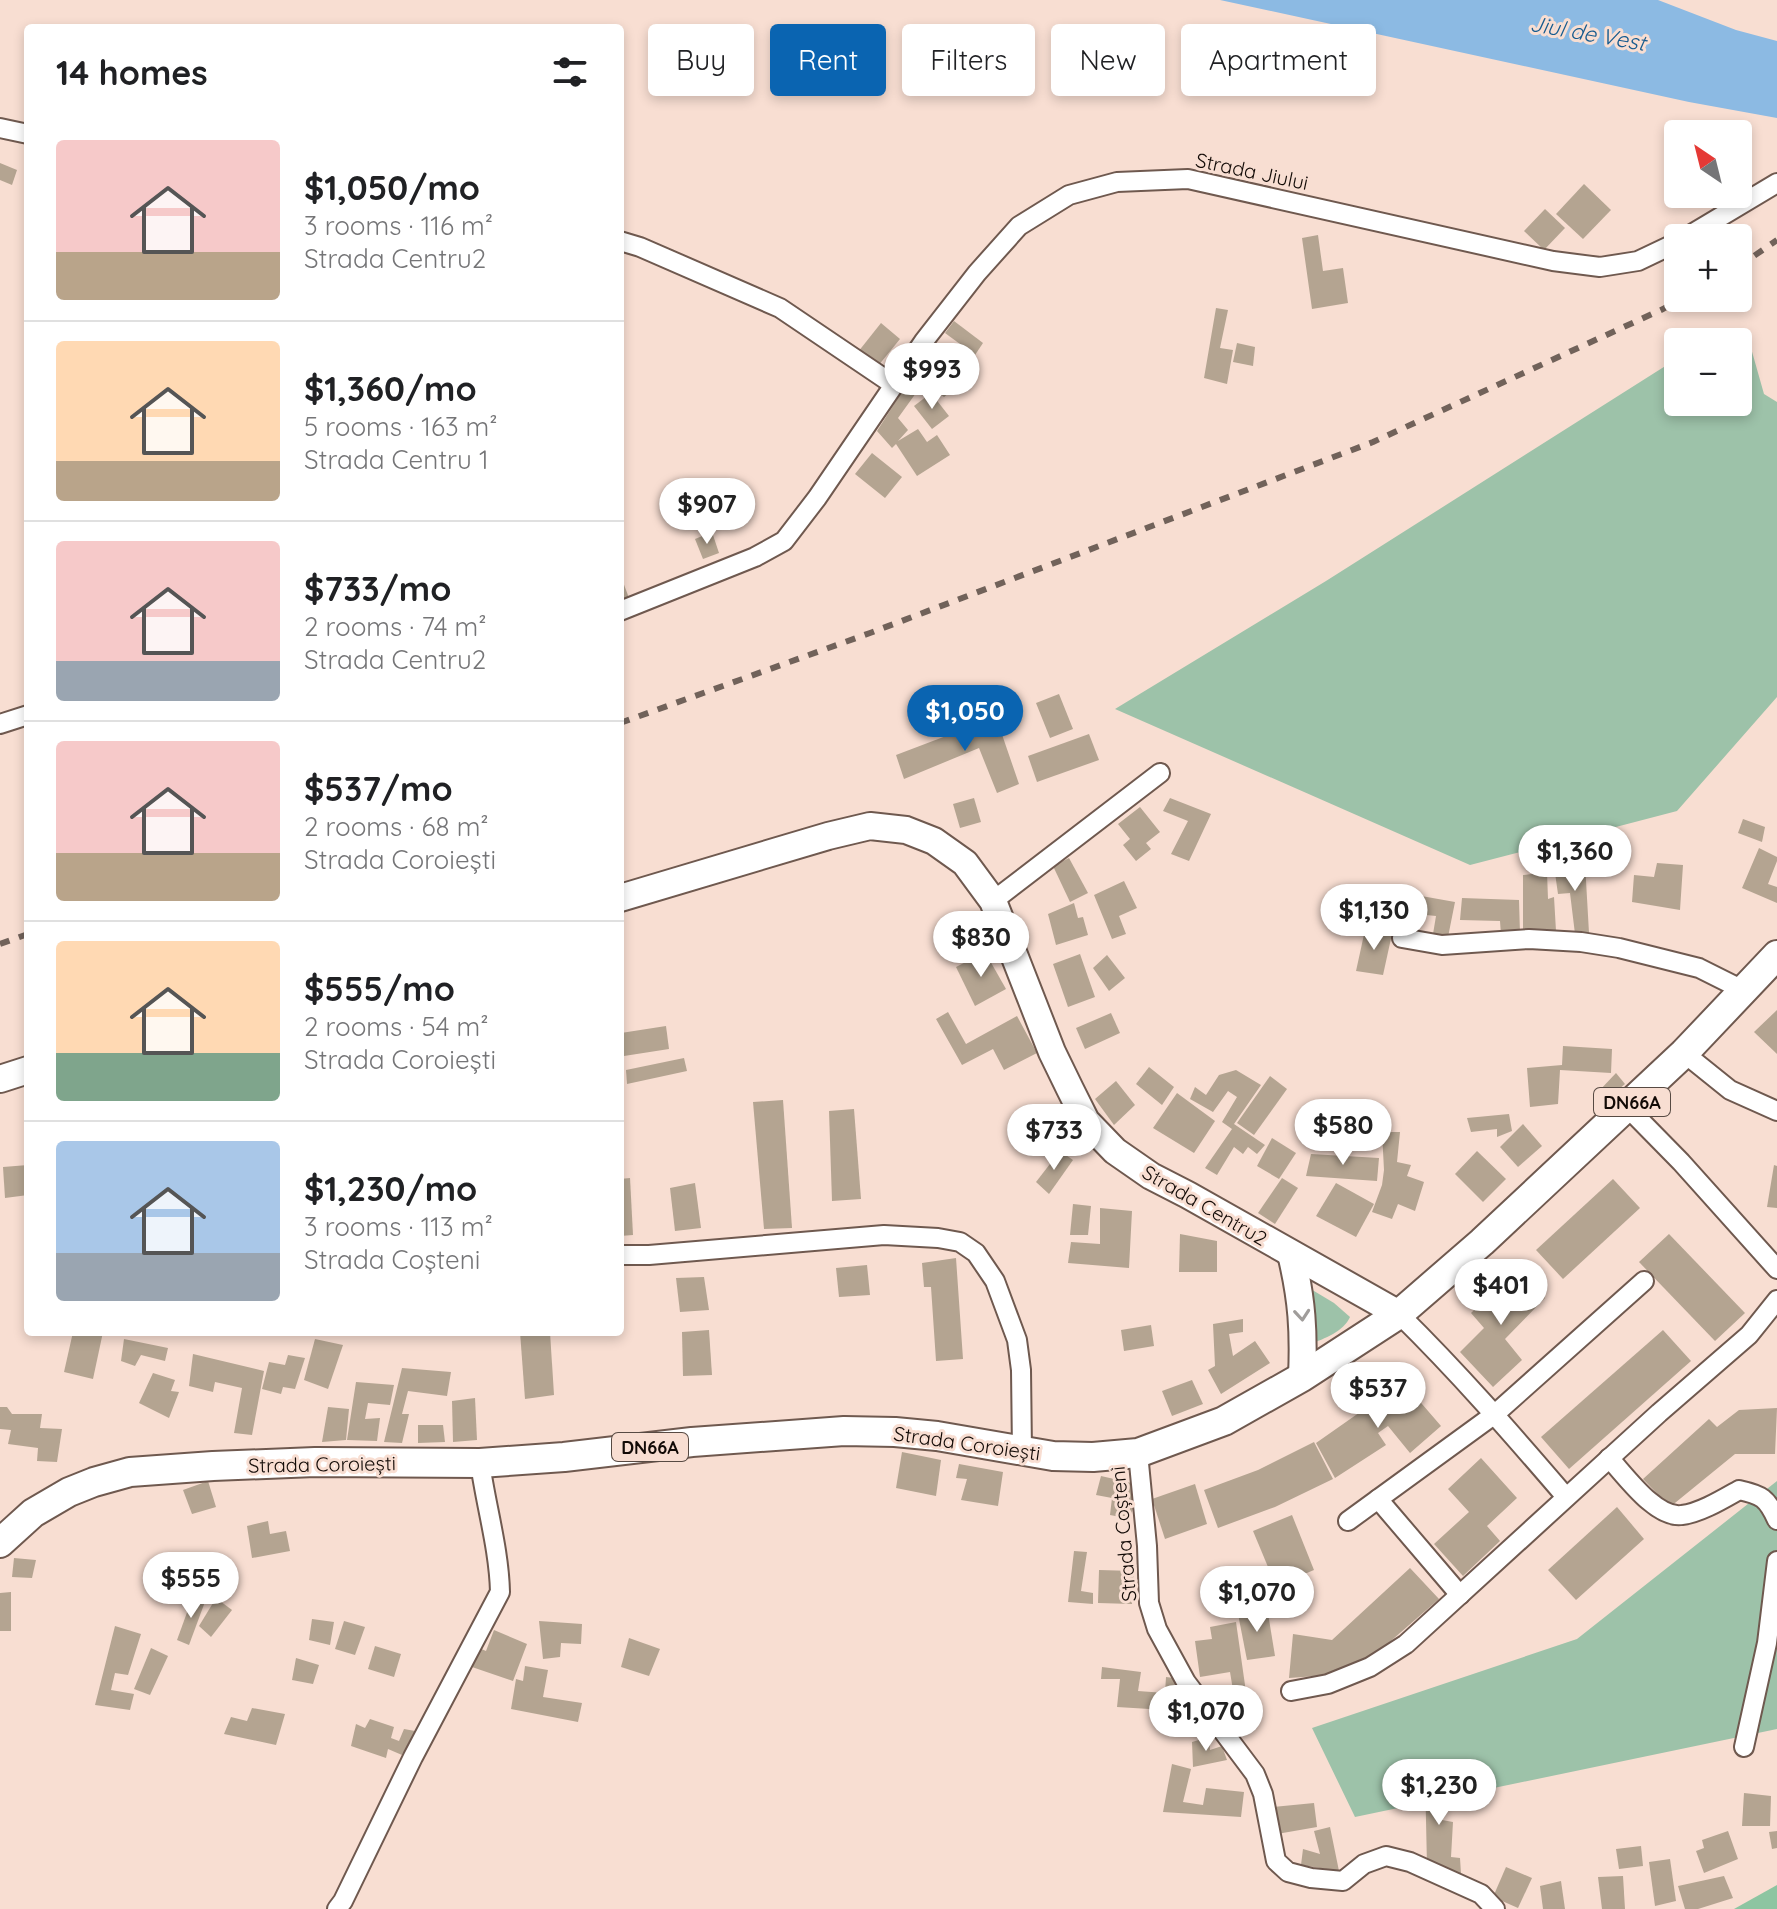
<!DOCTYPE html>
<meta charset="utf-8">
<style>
body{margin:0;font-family:Quicksand,sans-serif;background:#f6f6f6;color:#202124;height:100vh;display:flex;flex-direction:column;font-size:30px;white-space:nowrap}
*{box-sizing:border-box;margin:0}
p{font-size:26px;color:#757577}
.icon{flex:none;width:44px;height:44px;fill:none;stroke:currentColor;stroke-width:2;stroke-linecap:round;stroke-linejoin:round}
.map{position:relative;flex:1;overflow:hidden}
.side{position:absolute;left:24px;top:24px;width:600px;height:1312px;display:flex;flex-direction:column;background:#fff;border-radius:8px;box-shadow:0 4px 12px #0003}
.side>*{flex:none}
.guide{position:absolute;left:648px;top:24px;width:760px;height:72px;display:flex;gap:16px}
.needle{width:52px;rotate:325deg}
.controls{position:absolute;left:1664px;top:120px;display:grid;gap:16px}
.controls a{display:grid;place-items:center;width:88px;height:88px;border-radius:8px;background:#fff;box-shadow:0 4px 12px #0003;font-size:40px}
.price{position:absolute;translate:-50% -68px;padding:0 18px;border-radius:28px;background:#fff;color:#222;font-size:26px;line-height:52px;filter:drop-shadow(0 2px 4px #0008)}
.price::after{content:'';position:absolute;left:50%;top:48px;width:24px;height:18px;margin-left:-12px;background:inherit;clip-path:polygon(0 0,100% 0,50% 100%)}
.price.current{background:#0a64b1;color:#fff}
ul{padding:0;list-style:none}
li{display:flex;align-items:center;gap:24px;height:200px;padding:0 32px}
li+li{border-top:2px solid #e0e0e0}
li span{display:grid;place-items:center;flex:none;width:224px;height:160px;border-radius:8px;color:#555}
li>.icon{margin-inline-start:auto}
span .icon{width:96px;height:96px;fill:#fffc;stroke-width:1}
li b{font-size:34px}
h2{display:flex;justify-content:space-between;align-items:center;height:96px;padding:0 32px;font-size:34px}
.tag{padding:0 28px;border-radius:8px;background:#fff;box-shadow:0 4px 12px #0003;font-size:28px;line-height:72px}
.tag.current{background:#0a64b1;color:#fff}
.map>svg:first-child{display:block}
.green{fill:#9dc2a9}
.forest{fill:#8dc5a1}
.water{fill:#8cbae3}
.building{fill:#b4a491}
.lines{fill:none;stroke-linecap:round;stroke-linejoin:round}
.street-casing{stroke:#6f594f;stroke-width:22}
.secondary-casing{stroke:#6f594f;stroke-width:30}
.primary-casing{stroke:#6f594f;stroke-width:32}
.street{stroke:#fff;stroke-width:18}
.secondary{stroke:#fff;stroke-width:26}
.primary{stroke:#fff;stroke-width:28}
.rail{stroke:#71625a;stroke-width:6;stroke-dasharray:10 10;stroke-linecap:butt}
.oneway{stroke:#a09d9b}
.labels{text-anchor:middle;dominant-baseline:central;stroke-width:6;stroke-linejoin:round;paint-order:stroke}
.shield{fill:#f8ded2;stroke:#574a43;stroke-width:2}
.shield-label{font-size:18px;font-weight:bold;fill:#120a06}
.street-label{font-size:20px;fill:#120a06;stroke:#f8ded2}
.water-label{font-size:22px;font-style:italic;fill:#165b8f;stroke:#f8ded2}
</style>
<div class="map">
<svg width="1777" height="1909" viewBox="0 0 1777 1909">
<rect width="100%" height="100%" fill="#f8ded2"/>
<!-- green -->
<g class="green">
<polygon points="1747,334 1764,394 1777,402 1777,697 1677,811 1470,865 1115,709 1326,581 1678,358 1678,402 1738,402 1738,342 1703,342 1708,339"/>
<path d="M1309,1288l25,15 16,14c-6,14 -26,22 -40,27z"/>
<polygon points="1777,1481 1777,1729 1355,1817 1312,1728 1577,1639"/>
</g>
<!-- forest -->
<polygon class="forest" points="1777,1885 1777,1909 1734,1909"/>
<!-- water -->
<polygon class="water" points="1220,0 1658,0 1736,30 1777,41 1777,118 1689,102"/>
<!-- building -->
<g class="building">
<polygon points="0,163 17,170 12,185 0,180"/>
<polygon points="1584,184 1611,210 1583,239 1556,214"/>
<polygon points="1545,209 1565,228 1544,250 1524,231"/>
<polygon points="1318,235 1323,271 1343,268 1348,303 1312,309 1302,238"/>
<polygon points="1216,308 1228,310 1220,348 1233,350 1227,384 1204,378"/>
<polygon points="954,321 983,343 975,355 945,333"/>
<polygon points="881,323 900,339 878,366 858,352"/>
<polygon points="1237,343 1255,347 1253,366 1233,362"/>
<polygon points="938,346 957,361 949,369 954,374 958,385 944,397 915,371"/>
<polygon points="907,384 916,393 898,418 908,430 898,441 918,429 927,442 937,435 950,455 917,476 896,444 892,448 877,431"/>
<polygon points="931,393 949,416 932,429 914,406"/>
<polygon points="872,453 902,477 885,498 855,474"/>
<polygon points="712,532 719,553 703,559 695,539"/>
<polygon points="620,574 629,598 620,601"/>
<polygon points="1059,694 1073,729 1050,738 1036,703"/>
<polygon points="996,717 1019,784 997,793 979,748 904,779 896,755"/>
<polygon points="1089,734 1099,760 1037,782 1028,756"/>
<polygon points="974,798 981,822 960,828 953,804"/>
<polygon points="1170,798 1211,814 1189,861 1171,854 1188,821 1163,811"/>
<polygon points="1140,807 1160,832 1146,843 1151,849 1136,861 1123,845 1130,839 1118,824"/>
<polygon points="1743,819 1765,827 1762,842 1738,833"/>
<polygon points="1759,848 1777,857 1777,861 1768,884 1777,887 1777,903 1742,888"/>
<polygon points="1069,858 1088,893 1070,902 1053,866"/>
<polygon points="1585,863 1589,933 1575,934 1570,893 1558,894 1554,866"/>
<polygon points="1657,863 1683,865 1680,910 1632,902 1634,875 1654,877"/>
<polygon points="1547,872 1548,899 1554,897 1556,931 1523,932 1523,875"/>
<polygon points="1124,881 1137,908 1119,916 1126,934 1112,939 1094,895"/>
<polygon points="1347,889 1376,902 1369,920 1339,908"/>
<polygon points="1399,892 1455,902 1448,937 1433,934 1436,916 1397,912"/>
<polygon points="1462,898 1519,900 1520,934 1501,935 1500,921 1460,920"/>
<polygon points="1074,903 1078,918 1083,917 1088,935 1056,945 1048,914"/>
<polygon points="1365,930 1392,934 1383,975 1356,971"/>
<polygon points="985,952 1006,989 975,1006 956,967"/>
<polygon points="1080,954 1095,997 1068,1007 1053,964"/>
<polygon points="1107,955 1125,978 1109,991 1093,968"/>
<polygon points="1777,1010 1777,1054 1754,1032"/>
<polygon points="948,1012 966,1044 1017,1016 1037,1053 1004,1070 993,1049 962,1065 936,1019"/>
<polygon points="1111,1013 1120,1033 1085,1049 1076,1028"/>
<polygon points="666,1026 669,1049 624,1056 621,1033"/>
<polygon points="1563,1046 1612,1049 1611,1073 1560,1070 1558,1104 1530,1107 1527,1068 1562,1065"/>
<polygon points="684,1058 687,1071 627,1084 626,1070"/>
<polygon points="1149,1067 1174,1087 1162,1105 1136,1084"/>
<polygon points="1236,1070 1261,1085 1234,1124 1265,1145 1257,1154 1248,1147 1243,1154 1234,1147 1217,1175 1205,1168 1232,1129 1222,1122 1237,1097 1228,1091 1213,1112 1190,1099 1195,1087 1206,1095 1219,1075"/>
<polygon points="1616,1073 1625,1084 1606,1100 1598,1092"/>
<polygon points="1270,1076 1287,1089 1254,1135 1237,1123"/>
<polygon points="1116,1081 1135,1105 1114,1125 1095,1099"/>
<polygon points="1177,1093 1215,1121 1194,1153 1153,1128"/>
<polygon points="783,1100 792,1228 764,1229 753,1102"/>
<polygon points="1037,1106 1045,1120 1050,1118 1056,1121 1060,1131 1056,1138 1032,1156 1011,1127"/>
<polygon points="854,1109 861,1199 832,1201 829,1111"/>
<polygon points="1509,1114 1512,1131 1497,1137 1497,1129 1471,1132 1467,1118"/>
<polygon points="1523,1124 1542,1146 1518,1167 1500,1147"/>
<polygon points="1382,1132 1400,1132 1397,1162 1411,1165 1407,1176 1424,1182 1415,1211 1398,1204 1392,1219 1372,1212 1382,1185 1384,1170"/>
<polygon points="1272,1138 1296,1153 1279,1179 1257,1166"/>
<polygon points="1060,1151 1073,1160 1049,1194 1036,1182"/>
<polygon points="1477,1151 1506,1179 1483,1202 1455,1174"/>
<polygon points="1311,1154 1379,1158 1377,1181 1306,1176"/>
<polygon points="28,1165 28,1195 5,1198 3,1167"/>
<polygon points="1774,1165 1777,1166 1777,1208 1767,1207"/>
<polygon points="630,1178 633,1235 620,1236 620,1179"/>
<polygon points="1282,1178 1298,1188 1275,1224 1258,1213"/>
<polygon points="1613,1179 1640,1208 1563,1279 1536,1250"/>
<polygon points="695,1183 701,1228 675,1231 670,1188"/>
<polygon points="1336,1183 1374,1204 1356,1237 1316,1216"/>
<polygon points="1073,1204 1091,1206 1088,1235 1070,1235"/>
<polygon points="1100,1208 1132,1211 1129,1268 1068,1263 1071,1242 1100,1244"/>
<polygon points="1180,1234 1217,1241 1217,1272 1179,1272"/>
<polygon points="1669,1234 1745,1313 1715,1341 1639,1262"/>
<polygon points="956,1258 963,1359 936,1361 931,1287 924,1287 922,1263"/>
<polygon points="867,1265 870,1295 839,1297 836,1268"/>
<polygon points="1518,1268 1545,1298 1505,1339 1522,1360 1493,1387 1460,1352 1484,1328 1471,1313"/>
<polygon points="704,1277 709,1310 680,1312 676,1278"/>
<polygon points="1243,1319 1243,1332 1229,1334 1233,1356 1255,1341 1270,1363 1221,1394 1208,1370 1215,1366 1213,1324"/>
<polygon points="1151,1325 1154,1346 1124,1351 1121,1330"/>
<polygon points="709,1330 712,1375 683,1376 682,1332"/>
<polygon points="1663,1330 1691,1361 1569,1469 1541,1437"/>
<polygon points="73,1332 103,1332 93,1379 64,1372"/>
<polygon points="520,1332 550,1332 554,1395 525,1399"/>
<polygon points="124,1339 168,1348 165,1361 141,1355 135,1366 121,1361"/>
<polygon points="315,1339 343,1345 328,1389 304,1380"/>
<polygon points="193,1354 264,1371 252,1435 234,1433 242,1388 215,1382 213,1392 189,1386"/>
<polygon points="288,1355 305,1358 295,1389 283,1387 281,1394 262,1389 269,1362 285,1365"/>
<polygon points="402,1368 451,1372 447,1396 408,1391 402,1414 409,1414 402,1443 384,1442"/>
<polygon points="153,1373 175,1380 171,1391 179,1392 169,1418 139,1403"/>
<polygon points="1192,1380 1203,1404 1172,1416 1162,1391"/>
<polygon points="356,1382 394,1385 390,1405 368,1403 365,1419 380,1418 377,1441 347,1440"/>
<polygon points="1403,1382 1441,1426 1410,1453 1388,1426 1378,1433 1386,1445 1335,1478 1316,1443"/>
<polygon points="475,1398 477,1440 453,1442 452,1401"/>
<polygon points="0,1407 7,1407 12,1414 42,1414 40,1428 62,1429 57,1462 37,1461 38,1448 8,1444 11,1430 0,1429"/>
<polygon points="328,1407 349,1409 346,1440 322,1442"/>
<polygon points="1777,1408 1775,1454 1735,1454 1670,1507 1643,1479 1709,1419 1717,1427 1739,1410"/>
<polygon points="418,1425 443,1425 445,1442 418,1443"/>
<polygon points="1314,1442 1333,1479 1275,1507 1218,1528 1204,1490 1258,1470"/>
<polygon points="902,1452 941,1460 936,1496 896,1488"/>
<polygon points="1481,1458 1517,1498 1487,1526 1500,1541 1463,1576 1434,1544 1469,1512 1448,1489"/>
<polygon points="959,1464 1003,1472 998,1506 961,1500 967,1479 956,1478"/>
<polygon points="1101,1476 1136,1484 1131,1519 1110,1515 1112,1498 1096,1495"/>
<polygon points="208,1481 216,1507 192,1514 183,1490"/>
<polygon points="1195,1484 1207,1524 1165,1539 1152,1499"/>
<polygon points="1617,1507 1644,1539 1576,1600 1548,1570"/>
<polygon points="1292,1515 1314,1570 1276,1586 1253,1531"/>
<polygon points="268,1521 270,1534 286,1531 290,1551 252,1558 247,1526"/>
<polygon points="1074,1551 1087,1552 1081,1591 1093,1593 1093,1604 1068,1602"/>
<polygon points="199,1554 223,1555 221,1572 228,1571 226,1587 196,1588"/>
<polygon points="14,1558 36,1560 32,1578 12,1577"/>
<polygon points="1410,1568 1439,1599 1370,1659 1331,1675 1289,1678 1293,1634 1332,1640"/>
<polygon points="1099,1570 1134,1571 1132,1604 1098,1603"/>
<polygon points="11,1592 11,1631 0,1631 0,1593"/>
<polygon points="193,1596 206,1599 189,1645 177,1640"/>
<polygon points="216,1598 232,1610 211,1637 199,1626"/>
<polygon points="1267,1607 1275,1656 1247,1660 1238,1614"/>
<polygon points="312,1619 334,1622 330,1645 309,1640"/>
<polygon points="344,1621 365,1627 355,1655 335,1649"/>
<polygon points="539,1621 582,1624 581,1644 561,1643 560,1657 543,1659"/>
<polygon points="1236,1622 1248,1706 1216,1712 1213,1701 1234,1696 1230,1672 1200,1677 1195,1641 1212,1639 1210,1627"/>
<polygon points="115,1626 141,1634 128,1675 115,1673 111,1690 134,1694 130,1710 95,1705"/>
<polygon points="494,1630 527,1644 513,1681 472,1667 479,1648 486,1651"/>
<polygon points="629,1638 660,1649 649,1676 621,1667"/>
<polygon points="375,1646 401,1654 394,1677 368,1669"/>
<polygon points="151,1648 168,1656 150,1695 134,1689"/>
<polygon points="296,1658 319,1665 313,1684 292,1680"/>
<polygon points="525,1666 548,1670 543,1697 582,1703 578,1722 511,1709 516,1679 523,1681"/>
<polygon points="1102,1667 1141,1672 1138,1691 1165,1693 1166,1677 1182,1679 1182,1711 1117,1707 1120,1679 1101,1679"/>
<polygon points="252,1708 285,1714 276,1745 224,1734 231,1717 247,1721"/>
<polygon points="370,1719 394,1727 391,1738 399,1741 404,1729 415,1731 402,1755 388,1749 386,1758 351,1746 356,1724 365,1728"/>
<polygon points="1209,1737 1210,1750 1222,1746 1227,1760 1193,1767 1192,1742"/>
<polygon points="1172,1764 1191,1769 1183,1802 1203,1805 1206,1788 1244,1792 1241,1817 1163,1812"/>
<polygon points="1446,1770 1442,1820 1453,1822 1451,1857 1460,1858 1461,1874 1444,1874 1444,1867 1427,1866 1425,1775"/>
<polygon points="1744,1793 1771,1796 1770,1826 1742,1826"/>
<polygon points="1314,1803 1317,1827 1277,1834 1273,1807"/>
<polygon points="1330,1827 1339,1871 1301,1865 1303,1849 1320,1854 1314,1831"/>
<polygon points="1728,1831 1738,1859 1704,1873 1696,1851 1704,1848 1702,1840"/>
<polygon points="1777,1831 1777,1848 1772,1849 1769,1832"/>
<polygon points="1641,1846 1643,1866 1619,1869 1616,1849"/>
<polygon points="1670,1859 1676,1901 1655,1906 1649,1862"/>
<polygon points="1506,1867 1532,1878 1518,1908 1493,1897"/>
<polygon points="1623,1876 1625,1909 1602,1909 1598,1877"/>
<polygon points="1724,1876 1733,1898 1698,1909 1685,1909 1678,1886"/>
<polygon points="1561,1881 1565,1909 1543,1909 1540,1886"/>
</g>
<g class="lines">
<!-- street casing -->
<g class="street-casing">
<g id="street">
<polyline points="0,128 28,134"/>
<polyline points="1685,238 1777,183"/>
<polyline points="620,241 640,247 780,308 894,385"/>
<polyline points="620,611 755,557 784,541 817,498 924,341 977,273 1019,226 1069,195 1117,182 1188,179 1553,261 1600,267 1638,261 1678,242"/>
<polyline points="0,724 28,715"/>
<polyline points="993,901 1160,773"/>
<polyline points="1402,938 1442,945 1529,939 1581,942 1619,948 1699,968 1743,990"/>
<polyline points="1684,1053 1730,1090 1777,1111"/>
<polyline points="1627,1107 1681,1162 1777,1269"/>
<polyline points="620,1255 649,1255 884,1235 938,1238 960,1242 976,1253 995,1281 1017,1340 1021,1370 1022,1451"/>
<path d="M1399,1314c59,58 113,120 167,183"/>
<polyline points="1138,1453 1147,1546 1149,1603 1157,1629 1186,1682 1255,1774 1263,1794 1276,1861 1288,1872 1311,1878 1343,1881 1364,1864 1386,1856 1410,1862 1481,1894 1495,1909"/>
<path d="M1609,1458c16,17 47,61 73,57 18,-2 41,-16 57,-25 23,5 28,8 38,30"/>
<polyline points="1378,1499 1460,1595"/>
<polyline points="1348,1521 1495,1414 1644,1281"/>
<polyline points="1291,1691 1328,1684 1370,1667 1406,1644 1659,1413 1749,1335 1777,1300"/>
<polyline points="1744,1747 1767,1643 1777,1561"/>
<path d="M337,1909l6,-8 70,-144 87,-165c-1,-43 -14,-86 -20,-129"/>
</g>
</g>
<!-- secondary casing -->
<g class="secondary-casing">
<g id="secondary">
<polyline points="620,898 828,836 870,826 906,830 934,841 965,863 993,901 1052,1052 1070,1089 1086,1121 1115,1151 1151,1176 1188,1195 1399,1314"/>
<polyline points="0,1079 28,1070"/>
<path d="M1291,1254c11,45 13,78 11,123"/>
</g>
</g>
<!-- primary casing -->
<g class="primary-casing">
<polyline id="primary" points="0,1543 33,1513 69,1492 94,1482 130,1472 213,1466 315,1462 480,1463 564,1457 692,1442 844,1431 895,1432 937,1436 1053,1456 1093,1457 1138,1453 1224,1421 1302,1377 1399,1314 1482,1242 1684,1053 1777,955"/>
</g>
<!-- street -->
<use href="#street" class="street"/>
<!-- secondary -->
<use href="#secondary" class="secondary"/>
<!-- primary -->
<use href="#primary" class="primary"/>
<!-- rail -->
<g class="rail">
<polyline points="1738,267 1777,240"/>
<polyline points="620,723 870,633 1373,442 1663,309 1682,298"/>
<polyline points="0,944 28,934"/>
</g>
</g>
<!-- one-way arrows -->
<defs><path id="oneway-chevron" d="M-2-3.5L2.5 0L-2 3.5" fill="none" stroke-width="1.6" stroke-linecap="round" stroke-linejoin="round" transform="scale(2)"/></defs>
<use class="oneway" href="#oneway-chevron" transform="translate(1302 1315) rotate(85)"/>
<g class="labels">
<!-- shield labels -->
<g class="shield">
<rect x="1594" y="1088" width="76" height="28" rx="6"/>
<rect x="612" y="1433" width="76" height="28" rx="6"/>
</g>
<g class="shield-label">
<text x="1632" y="1102">DN66A</text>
<text x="650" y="1447">DN66A</text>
</g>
<!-- street labels -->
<g class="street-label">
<text transform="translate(1252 171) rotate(12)">Strada Jiului</text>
<text transform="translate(1205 1205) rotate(30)">Strada Centru2</text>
<text transform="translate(967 1443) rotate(8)">Strada Coroiești</text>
<text transform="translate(322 1464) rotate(-1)">Strada Coroiești</text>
<text transform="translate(1123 1534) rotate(-95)">Strada Coșteni</text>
</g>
<!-- water labels -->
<g class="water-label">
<text transform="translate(1588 33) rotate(10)">Jiul de Vest</text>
</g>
</g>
</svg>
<div class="controls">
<a><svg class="needle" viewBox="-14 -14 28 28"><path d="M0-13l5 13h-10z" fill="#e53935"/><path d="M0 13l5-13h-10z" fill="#757577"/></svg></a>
<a>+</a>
<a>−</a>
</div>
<b class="price" style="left:932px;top:411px">$993</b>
<b class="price" style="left:707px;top:546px">$907</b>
<b class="price current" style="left:965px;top:753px">$1,050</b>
<b class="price" style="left:1575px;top:893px">$1,360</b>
<b class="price" style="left:1374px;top:952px">$1,130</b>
<b class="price" style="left:981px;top:979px">$830</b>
<b class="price" style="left:1343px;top:1167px">$580</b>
<b class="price" style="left:1054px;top:1172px">$733</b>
<b class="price" style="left:1501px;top:1327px">$401</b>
<b class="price" style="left:1378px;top:1430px">$537</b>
<b class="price" style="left:191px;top:1620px">$555</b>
<b class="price" style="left:1257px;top:1634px">$1,070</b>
<b class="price" style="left:1206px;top:1753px">$1,070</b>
<b class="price" style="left:1439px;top:1827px">$1,230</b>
<div class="guide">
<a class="tag">Buy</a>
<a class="tag current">Rent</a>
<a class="tag">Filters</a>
<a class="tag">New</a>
<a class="tag">Apartment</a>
</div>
<section class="side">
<h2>14 homes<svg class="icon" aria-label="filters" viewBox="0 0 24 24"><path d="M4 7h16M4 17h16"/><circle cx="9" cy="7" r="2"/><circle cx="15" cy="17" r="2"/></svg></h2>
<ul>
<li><span style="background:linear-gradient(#f6c9c9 70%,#b9a48a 0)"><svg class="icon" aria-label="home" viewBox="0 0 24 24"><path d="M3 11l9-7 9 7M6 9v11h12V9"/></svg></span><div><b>$1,050/mo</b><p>3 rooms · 116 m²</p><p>Strada Centru2</p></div></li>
<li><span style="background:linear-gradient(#ffd9b3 75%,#b9a48a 0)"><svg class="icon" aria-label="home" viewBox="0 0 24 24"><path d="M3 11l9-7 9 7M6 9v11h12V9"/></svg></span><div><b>$1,360/mo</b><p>5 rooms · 163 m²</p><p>Strada Centru 1</p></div></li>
<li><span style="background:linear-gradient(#f6c9c9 75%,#9aa5b1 0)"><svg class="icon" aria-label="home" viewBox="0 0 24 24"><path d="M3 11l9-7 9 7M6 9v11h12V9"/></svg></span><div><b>$733/mo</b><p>2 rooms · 74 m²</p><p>Strada Centru2</p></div></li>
<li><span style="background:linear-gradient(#f6c9c9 70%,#b9a48a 0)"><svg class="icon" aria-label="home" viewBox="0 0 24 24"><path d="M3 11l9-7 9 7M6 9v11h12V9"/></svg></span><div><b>$537/mo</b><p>2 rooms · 68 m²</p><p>Strada Coroiești</p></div></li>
<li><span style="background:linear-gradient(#ffd9b3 70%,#7fa58c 0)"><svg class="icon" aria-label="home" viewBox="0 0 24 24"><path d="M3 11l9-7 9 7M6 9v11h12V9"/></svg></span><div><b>$555/mo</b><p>2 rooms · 54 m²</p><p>Strada Coroiești</p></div></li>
<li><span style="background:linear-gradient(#a9c7e8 70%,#9aa5b1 0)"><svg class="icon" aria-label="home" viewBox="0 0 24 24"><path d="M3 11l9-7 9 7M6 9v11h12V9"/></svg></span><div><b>$1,230/mo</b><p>3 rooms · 113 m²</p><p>Strada Coșteni</p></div></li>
</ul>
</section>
</div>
